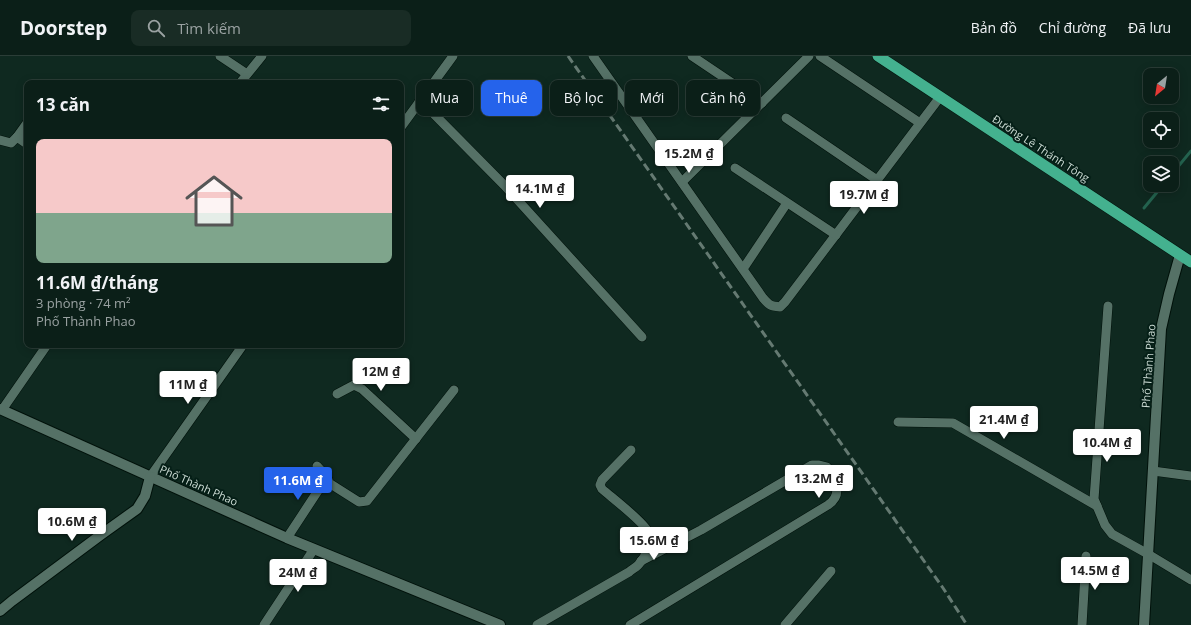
<!DOCTYPE html>
<html lang="vi">
<meta charset="utf-8">
<style>
body{margin:0;font-family:"Open Sans",sans-serif;background:#192c25;color:#f1f3f6;height:100vh;display:flex;flex-direction:column;font-size:15px;white-space:nowrap}
*{box-sizing:border-box;margin:0}
p{font-size:13px;color:#9aa2a2}
.icon{flex:none;width:22px;height:22px;fill:none;stroke:currentColor;stroke-width:2;stroke-linecap:round;stroke-linejoin:round}
.map{position:relative;flex:1;overflow:hidden}
.sheet{position:absolute;left:24px;top:24px;width:380px;height:268px;display:flex;flex-direction:column;background:#0b1f18;border-radius:8px;box-shadow:0 2px 10px #0003,0 0 0 1px #2b3d37}
.sheet>*{flex:none}
.guide{position:absolute;left:416px;top:24px;width:380px;height:36px;display:flex;gap:8px}
.needle{width:26px;rotate:210deg}
.fabs{position:absolute;left:1143px;top:12px;display:grid;gap:8px}
.fabs a{display:grid;place-items:center;width:36px;height:36px;border-radius:8px;background:#0b1f18;box-shadow:0 2px 10px #0003,0 0 0 1px #2b3d37;font-size:20px}
.price{position:absolute;translate:-50% -34px;padding:0 9px;border-radius:4px;background:#fff;color:#222;font-size:13px;line-height:26px;filter:drop-shadow(0 1px 2px #0008)}
.price::after{content:'';position:absolute;left:50%;top:24px;width:12px;height:9px;margin-left:-6px;background:inherit;clip-path:polygon(0 0,100% 0,50% 100%)}
.price.active{background:#2563eb;color:#fff}
ul{padding:0;list-style:none}
li{display:grid;align-content:center;gap:8px;height:212px;padding:0 12px}
li span{display:grid;place-items:center;height:124px;border-radius:8px;color:#555}
li>.icon{margin-inline-start:auto}
span .icon{width:72px;height:72px;fill:#fffc;stroke-width:1}
li b{font-size:17px}
h2{display:flex;justify-content:space-between;align-items:center;height:48px;padding:0 12px;font-size:17px}
.tag{padding:0 14px;border-radius:8px;background:#0b1f18;box-shadow:0 2px 10px #0003,0 0 0 1px #2b3d37;font-size:14px;line-height:36px}
.tag.active{background:#2563eb;color:#fff}
header{display:flex;align-items:center;gap:24px;box-sizing:border-box;height:56px;padding:0 20px;background:#0b1f18;border-bottom:1px solid #2b3d37}
header strong{font-size:19px}
nav{display:flex;gap:22px;margin-inline-start:auto;font-size:14px}
.search{width:280px;height:36px;background:#192c25;display:flex;align-items:center;gap:10px;box-sizing:border-box;padding:0 14px;border-radius:8px;color:#9aa2a2;font-size:15px}
.map>svg:first-child{display:block}
.lines{fill:none;stroke-linecap:round;stroke-linejoin:round}
.stream{stroke:#23624e;stroke-width:3}
.minor-casing{stroke:#00110a;stroke-width:10}
.tertiary-casing{stroke:#00110a;stroke-width:12}
.trunk-casing{stroke:#00110a;stroke-width:12}
.minor{stroke:#557166;stroke-width:9}
.tertiary{stroke:#557166;stroke-width:10}
.trunk{stroke:#44b18f;stroke-width:11}
.rail{stroke:#657a72;stroke-width:3;stroke-dasharray:8 4;stroke-linecap:butt}
.labels{text-anchor:middle;dominant-baseline:central;stroke-width:4;stroke-linejoin:round;paint-order:stroke}
.street-label{font-size:11px;fill:#cddcd5;stroke:#051f17}
</style>
<header>
<strong>Doorstep</strong>
<div class="search"><svg class="icon" aria-label="search" viewBox="0 0 24 24"><circle cx="10" cy="10" r="6"/><path d="M15 15l6 6"/></svg>Tìm kiếm</div>
<nav><a>Bản đồ</a><a>Chỉ đường</a><a>Đã lưu</a></nav>
</header>
<div class="map">
<svg width="1191" height="569" viewBox="0 0 1191 569">
<rect width="100%" height="100%" fill="#0f2920"/>
<g class="lines">
<!-- stream -->
<g class="stream">
<polyline points="1172,118 1191,95"/>
<polyline points="1144,152 1163,129"/>
</g>
<!-- minor casing -->
<g class="minor-casing">
<g id="minor">
<polyline points="220,0 247,18"/>
<path d="M593,0l170,242c6,7 7,8 17,9l5,-5 155,-205"/>
<polyline points="692,0 762,47"/>
<polyline points="820,0 920,67"/>
<polyline points="240,27 262,0"/>
<polyline points="419,46 426,50 504,129 642,281"/>
<polyline points="786,62 877,124"/>
<polyline points="401,71 453,0"/>
<polyline points="17,81 27,67"/>
<polyline points="0,84 11,87 17,81 27,88"/>
<polyline points="735,112 836,179"/>
<polyline points="682,126 809,0"/>
<polyline points="743,213 787,147"/>
<polyline points="1108,250 1094,443 1105,469 1112,478 1148,498 1191,524"/>
<polyline points="337,338 354,329 362,333 416,383"/>
<polyline points="2,354 47,289"/>
<polyline points="898,366 953,367 1097,450"/>
<polyline points="317,410 327,421 329,427 359,446 367,445 454,334"/>
<polyline points="1153,415 1191,420"/>
<polyline points="150,421 243,289"/>
<polyline points="287,482 327,421"/>
<polyline points="264,569 314,493"/>
<path d="M537,569l92,-53c3,-3 8,-5 10,-8 7,-8 13,-21 9,-32 -4,-10 -37,-35 -46,-43l-2,-4 2,-5 29,-30"/>
<path d="M630,569l198,-120c16,-11 7,-25 -1,-38l-8,-2h-7l-111,65 -60,31"/>
<polyline points="785,569 831,515"/>
<polyline points="1082,569 1086,500"/>
</g>
</g>
<!-- tertiary casing -->
<g class="tertiary-casing">
<g id="tertiary">
<polyline points="0,353 287,482 500,569"/>
<polyline points="0,555 12,545 102,478 137,453 145,440 150,421"/>
<polyline points="1144,569 1161,273 1169,238 1180,199"/>
</g>
</g>
<!-- trunk casing -->
<g class="trunk-casing">
<polyline id="trunk" points="878,0 1191,206"/>
</g>
<!-- minor -->
<use href="#minor" class="minor"/>
<!-- tertiary -->
<use href="#tertiary" class="tertiary"/>
<!-- trunk -->
<use href="#trunk" class="trunk"/>
<!-- rail -->
<polyline class="rail" points="568,0 943,532 967,569"/>
</g>
<g class="labels">
<!-- street labels -->
<g class="street-label">
<text transform="translate(1041 92) rotate(33)">Đường Lê Thánh Tông</text>
<text transform="translate(1148 310) rotate(-86)">Phố Thành Phao</text>
<text transform="translate(199 429) rotate(24)">Phố Thành Phao</text>
</g>
</g>
</svg>
<div class="fabs">
<a><svg class="needle" viewBox="-14 -14 28 28"><path d="M0-13l5 13h-10z" fill="#e53935"/><path d="M0 13l5-13h-10z" fill="#9aa2a2"/></svg></a>
<a><svg class="icon" aria-label="locate" viewBox="0 0 24 24"><circle cx="12" cy="12" r="6"/><path d="M12 2v4M12 18v4M2 12h4M18 12h4"/></svg></a>
<a><svg class="icon" aria-label="layers" viewBox="0 0 24 24"><path d="M12 4l9 5-9 5-9-5zM3 14l9 5 9-5"/></svg></a>
</div>
<b class="price" style="left:689px;top:118px">15.2M ₫</b>
<b class="price" style="left:540px;top:153px">14.1M ₫</b>
<b class="price" style="left:864px;top:159px">19.7M ₫</b>
<b class="price" style="left:381px;top:336px">12M ₫</b>
<b class="price" style="left:188px;top:349px">11M ₫</b>
<b class="price" style="left:1004px;top:384px">21.4M ₫</b>
<b class="price" style="left:1107px;top:407px">10.4M ₫</b>
<b class="price" style="left:819px;top:443px">13.2M ₫</b>
<b class="price active" style="left:298px;top:445px">11.6M ₫</b>
<b class="price" style="left:72px;top:486px">10.6M ₫</b>
<b class="price" style="left:654px;top:505px">15.6M ₫</b>
<b class="price" style="left:1095px;top:535px">14.5M ₫</b>
<b class="price" style="left:298px;top:537px">24M ₫</b>
<div class="guide">
<a class="tag">Mua</a>
<a class="tag active">Thuê</a>
<a class="tag">Bộ lọc</a>
<a class="tag">Mới</a>
<a class="tag">Căn hộ</a>
</div>
<section class="sheet">
<h2>13 căn<svg class="icon" aria-label="filters" viewBox="0 0 24 24"><path d="M4 7h16M4 17h16"/><circle cx="9" cy="7" r="2"/><circle cx="15" cy="17" r="2"/></svg></h2>
<ul>
<li><span style="background:linear-gradient(#f6c9c9 60%,#7fa58c 0)"><svg class="icon" aria-label="home" viewBox="0 0 24 24"><path d="M3 11l9-7 9 7M6 9v11h12V9"/></svg></span><div><b>11.6M ₫/tháng</b><p>3 phòng · 74 m²</p><p>Phố Thành Phao</p></div></li>
</ul>
</section>
</div>
